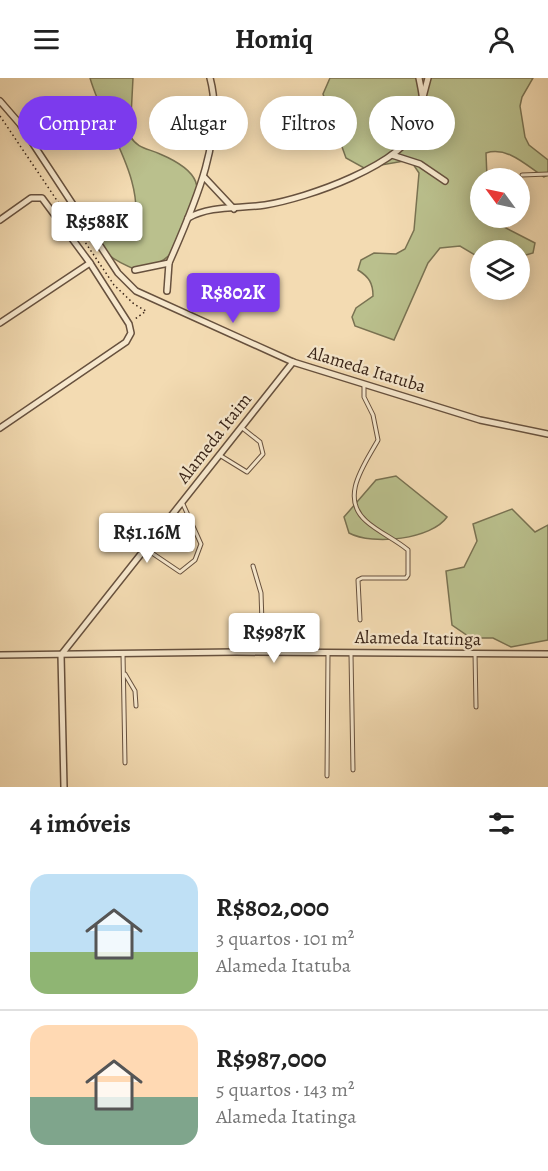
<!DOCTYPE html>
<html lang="pt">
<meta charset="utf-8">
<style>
body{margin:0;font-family:Alegreya,serif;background:#f2f2f2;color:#222;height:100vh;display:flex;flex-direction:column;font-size:22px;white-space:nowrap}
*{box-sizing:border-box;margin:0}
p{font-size:20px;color:#767676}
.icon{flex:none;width:33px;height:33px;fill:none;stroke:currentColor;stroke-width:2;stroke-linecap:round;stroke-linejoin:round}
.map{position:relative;height:709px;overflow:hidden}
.drawer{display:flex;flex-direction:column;background:#fff;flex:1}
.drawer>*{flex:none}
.top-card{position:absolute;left:18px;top:18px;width:513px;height:54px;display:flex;gap:12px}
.needle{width:39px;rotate:303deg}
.buttons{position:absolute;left:470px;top:90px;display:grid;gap:12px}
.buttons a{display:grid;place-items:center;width:60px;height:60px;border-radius:50%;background:#fff;box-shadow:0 3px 15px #0003;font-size:30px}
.price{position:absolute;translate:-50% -51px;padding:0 14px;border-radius:6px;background:#fff;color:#222;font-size:20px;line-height:39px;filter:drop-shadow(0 2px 3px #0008)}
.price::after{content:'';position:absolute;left:50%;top:36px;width:18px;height:14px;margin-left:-9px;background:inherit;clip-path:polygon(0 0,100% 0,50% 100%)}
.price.current{background:#7c3aed;color:#fff}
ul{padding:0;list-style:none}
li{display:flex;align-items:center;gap:18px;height:150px;padding:0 30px}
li+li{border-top:2px solid #e0e0e0}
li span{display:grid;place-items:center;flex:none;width:168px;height:120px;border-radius:18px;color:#555}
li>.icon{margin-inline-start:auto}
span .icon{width:72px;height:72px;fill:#fffc;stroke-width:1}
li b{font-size:26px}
h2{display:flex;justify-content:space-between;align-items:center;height:72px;padding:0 30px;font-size:26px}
.pill{padding:0 21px;border-radius:27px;background:#fff;box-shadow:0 3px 15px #0003;font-size:21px;line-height:54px}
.pill.current{background:#7c3aed;color:#fff}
header{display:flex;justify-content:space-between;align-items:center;height:78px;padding:0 30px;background:#fff;font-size:27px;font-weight:600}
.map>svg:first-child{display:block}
.green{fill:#bac08d;stroke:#797252;stroke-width:1.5}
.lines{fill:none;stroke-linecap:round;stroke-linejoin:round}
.lane-casing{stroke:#67513e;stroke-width:5}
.street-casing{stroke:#67513e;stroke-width:8}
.path{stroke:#382317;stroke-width:1.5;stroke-dasharray:1.5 3;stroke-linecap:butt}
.lane{stroke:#f7e8cd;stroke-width:3}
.street{stroke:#f7e8cd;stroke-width:5}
.labels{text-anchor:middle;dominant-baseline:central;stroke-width:4.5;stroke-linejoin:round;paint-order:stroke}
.street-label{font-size:18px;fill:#382317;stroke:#f7e8cd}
</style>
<header><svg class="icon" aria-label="menu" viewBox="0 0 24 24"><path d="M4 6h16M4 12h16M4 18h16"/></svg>Homiq<svg class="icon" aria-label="person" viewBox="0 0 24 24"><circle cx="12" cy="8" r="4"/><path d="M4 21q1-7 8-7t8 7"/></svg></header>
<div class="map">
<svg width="548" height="709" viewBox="0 0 548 709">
<rect width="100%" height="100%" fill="#f3dbb2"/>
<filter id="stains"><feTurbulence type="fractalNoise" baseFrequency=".00333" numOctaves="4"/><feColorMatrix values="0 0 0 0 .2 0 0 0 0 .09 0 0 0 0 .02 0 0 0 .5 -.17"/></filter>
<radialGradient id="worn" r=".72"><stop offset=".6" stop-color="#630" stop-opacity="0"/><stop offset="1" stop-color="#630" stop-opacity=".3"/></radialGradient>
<!-- green -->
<g class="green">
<path d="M90,0h43l-3,58c8,13 17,12 30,18 40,17 46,33 27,71 -15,30 -16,35 -48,46 -20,-8 -52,-22 -35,-46l19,13 10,-3c15,-55 -28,-105 -43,-157z"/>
<path d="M330,0h203l-11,19 -2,9 5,31 4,8 19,15v15l-4,2c-17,-11 -36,-31 -58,-24l1,25h-7v40h13l7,7 35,18 -2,10 -14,4v-7h-39v8l-20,-12 -20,2 -12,15 -34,77 -39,-14 -3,-9 4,-9 17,-12c0,-13 -4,-19 -15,-26l3,-10 13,-7 22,1 9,-5 9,-19 5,-57 -6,-9 -9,-3 -40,7 -18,-10 -23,-64z"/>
<path d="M396,398l51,41c-15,22 -74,29 -98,16l-5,-16 32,-37z"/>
<polygon points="512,431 535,454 548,447 548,562 511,569 493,560 471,560 452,547 446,493 464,489 477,463 473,446"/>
</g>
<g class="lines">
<!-- lane casing -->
<g class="lane-casing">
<g id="lane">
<polyline points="522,97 548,96"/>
<polyline points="221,378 247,394 263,376 260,364 241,349"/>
<polyline points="146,471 180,494 195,482 201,466 183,426"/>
<polyline points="253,488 261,515 263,574"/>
<path d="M360,542l-2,-40 4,-2h44l2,-3v-25c-13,-11 -30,-18 -42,-29 -27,-24 -1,-57 12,-81l-5,-25 -9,-18v-11"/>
<polyline points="475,575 476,629"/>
<polyline points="123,576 125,685"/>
<polyline points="351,576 353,692"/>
<polyline points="125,596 135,613 136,628"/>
<polyline points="327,698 328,576"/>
</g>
</g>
<!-- street casing -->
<g class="street-casing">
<g id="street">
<polyline points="423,19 428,0"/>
<polyline points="0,23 20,46 118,195 136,213 293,284 480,342 548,356"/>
<polyline points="392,77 420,86 445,103"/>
<polyline points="204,99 234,131"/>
<path d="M188,140c23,-13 51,-9 77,-13 42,-7 137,-39 155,-82 6,-14 2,-30 -1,-45"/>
<polyline points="0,142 31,120 42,120 90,185 129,246 131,255 126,264 0,350"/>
<path d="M135,192l34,-7c23,-53 57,-126 41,-185"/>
<polyline points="167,213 169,185"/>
<polyline points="0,245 90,185"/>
<polyline points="0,577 236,574 548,576"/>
<polyline points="64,709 61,577 293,284"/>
</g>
</g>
<!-- path -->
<polyline class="path" points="0,38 114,207 134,226 146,233 135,241"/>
<!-- lane -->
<use href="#lane" class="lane"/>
<!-- street -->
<use href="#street" class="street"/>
</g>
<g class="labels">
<!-- street labels -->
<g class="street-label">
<text transform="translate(367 291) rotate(17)">Alameda Itatuba</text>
<text transform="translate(214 360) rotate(-52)">Alameda Itaim</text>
<text transform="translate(418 560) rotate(1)">Alameda Itatinga</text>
</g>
</g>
<rect width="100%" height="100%" filter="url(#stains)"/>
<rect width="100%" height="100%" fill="url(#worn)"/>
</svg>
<div class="buttons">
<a><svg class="needle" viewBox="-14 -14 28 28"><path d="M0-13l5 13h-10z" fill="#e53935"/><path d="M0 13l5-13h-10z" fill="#767676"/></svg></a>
<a><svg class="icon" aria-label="layers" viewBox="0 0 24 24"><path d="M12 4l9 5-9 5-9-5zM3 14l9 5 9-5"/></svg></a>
</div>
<b class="price" style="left:97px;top:175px">R$588K</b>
<b class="price current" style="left:233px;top:246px">R$802K</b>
<b class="price" style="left:147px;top:486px">R$1.16M</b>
<b class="price" style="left:274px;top:586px">R$987K</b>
<div class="top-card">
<a class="pill current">Comprar</a>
<a class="pill">Alugar</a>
<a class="pill">Filtros</a>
<a class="pill">Novo</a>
</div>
</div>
<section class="drawer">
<h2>4 imóveis<svg class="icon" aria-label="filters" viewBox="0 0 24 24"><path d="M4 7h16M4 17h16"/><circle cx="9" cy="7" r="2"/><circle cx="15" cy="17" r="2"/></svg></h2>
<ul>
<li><span style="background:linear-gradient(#bfe0f5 65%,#8fb573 0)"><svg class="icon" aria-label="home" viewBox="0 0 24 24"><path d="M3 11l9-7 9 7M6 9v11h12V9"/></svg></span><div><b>R$802,000</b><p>3 quartos · 101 m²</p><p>Alameda Itatuba</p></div></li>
<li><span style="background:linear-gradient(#ffd9b3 60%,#7fa58c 0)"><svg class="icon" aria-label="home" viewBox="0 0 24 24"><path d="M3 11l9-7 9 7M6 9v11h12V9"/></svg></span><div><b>R$987,000</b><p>5 quartos · 143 m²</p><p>Alameda Itatinga</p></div></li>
</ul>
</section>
